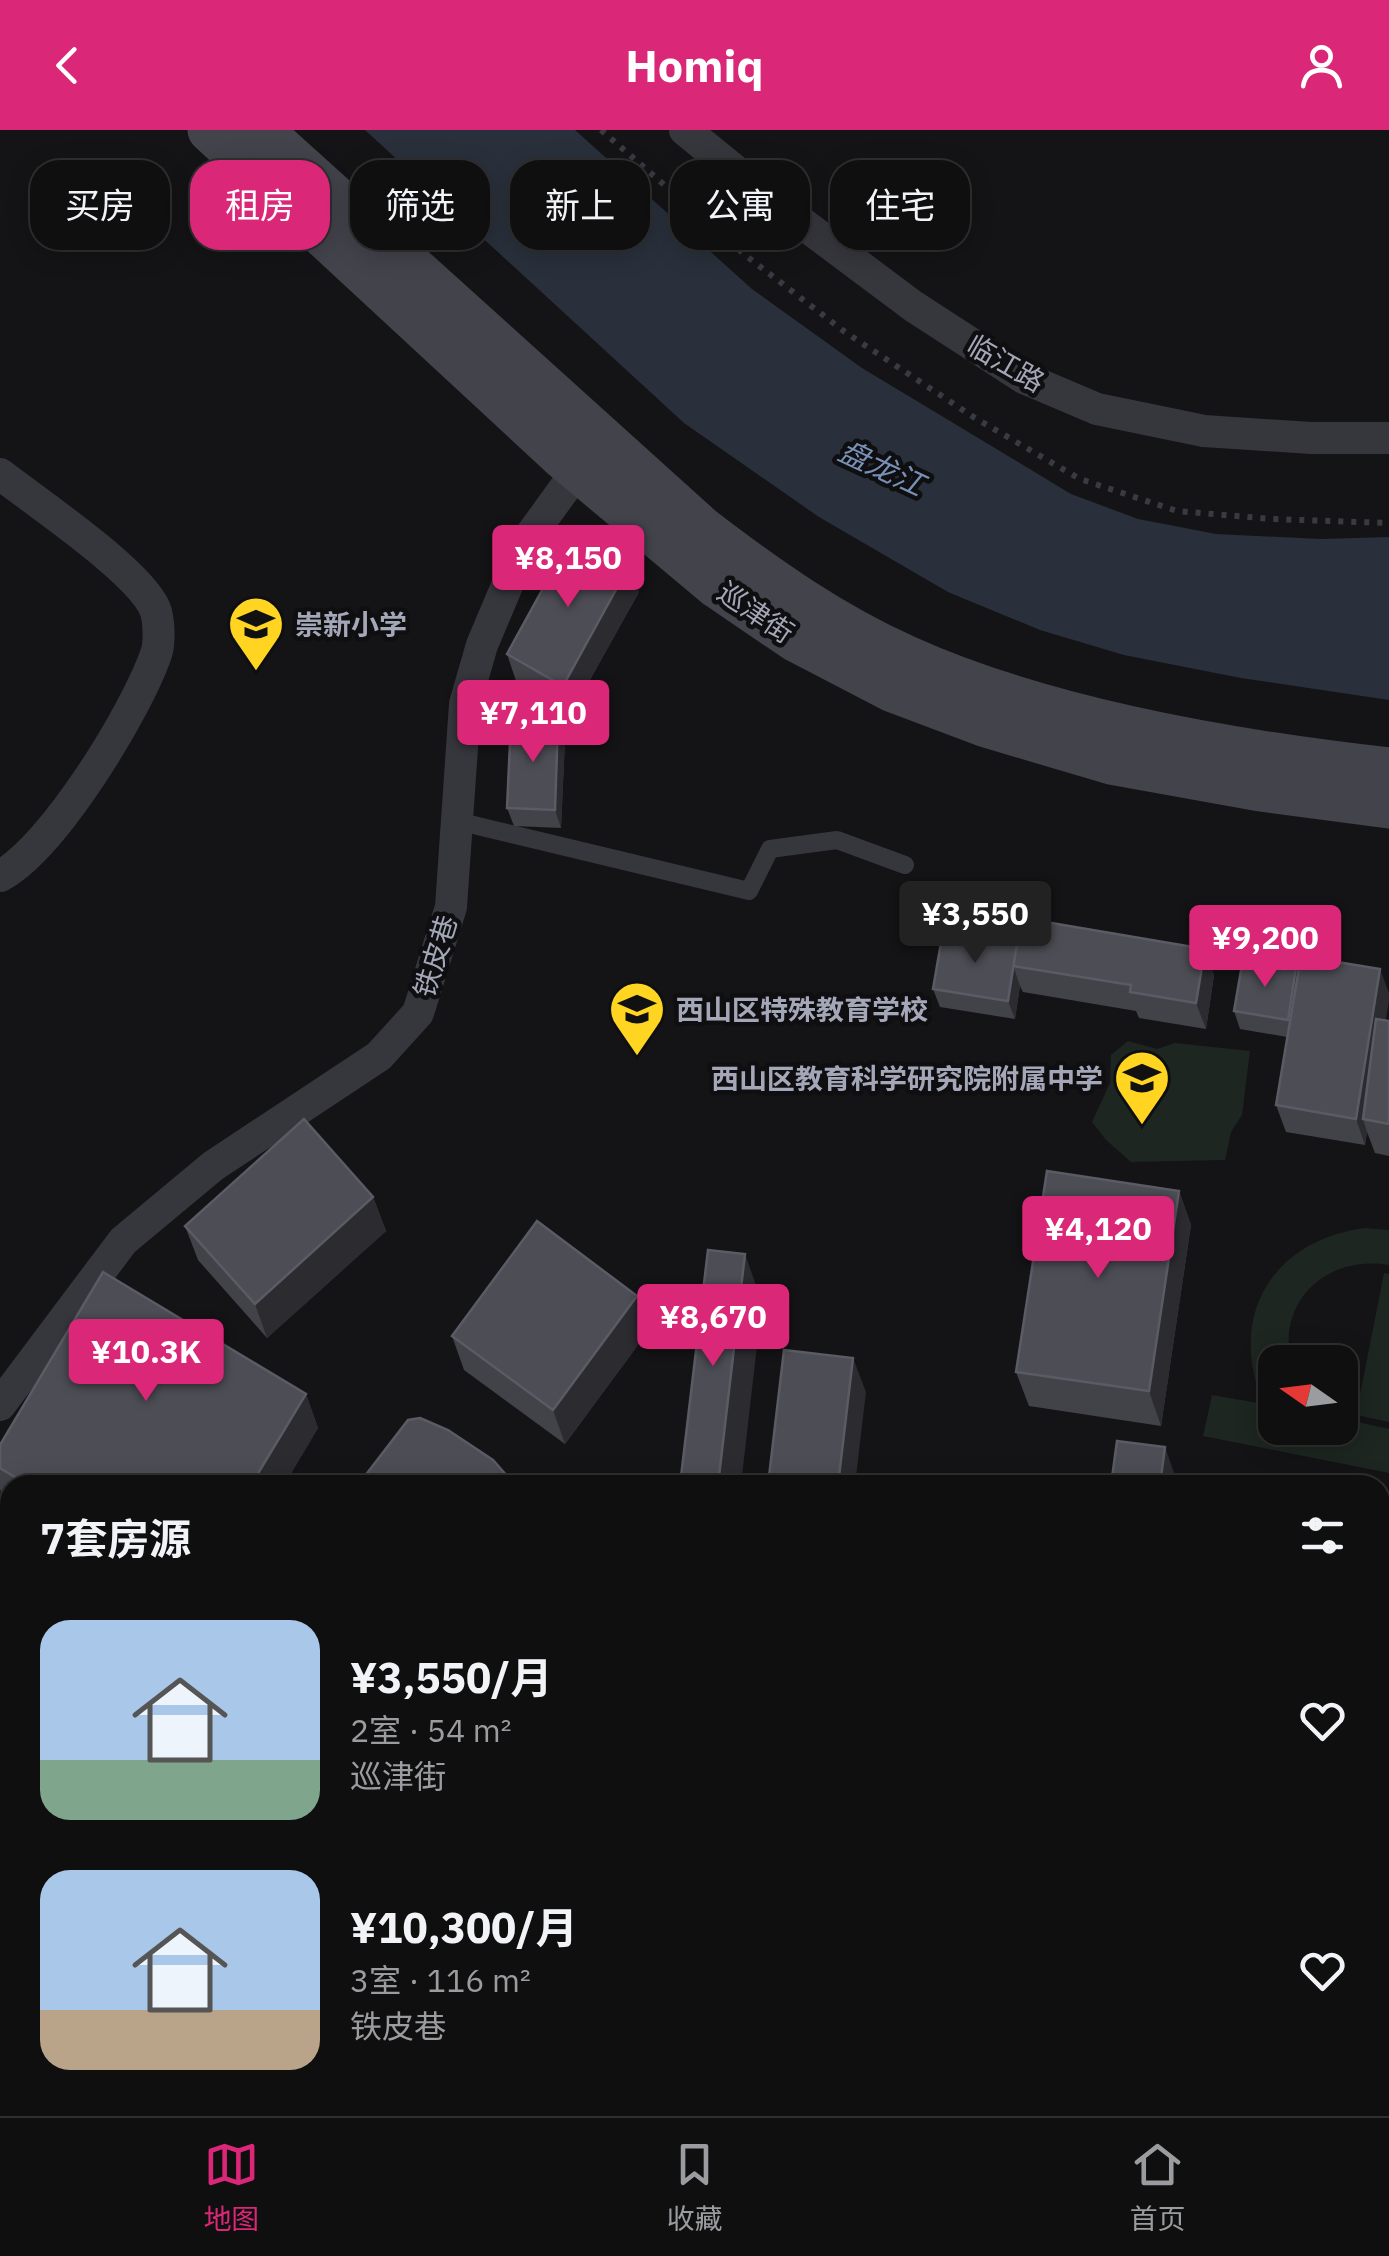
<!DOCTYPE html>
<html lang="zh">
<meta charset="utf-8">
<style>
body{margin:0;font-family:"IBM Plex Sans","Noto Sans SC",sans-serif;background:#181819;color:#f1f3f6;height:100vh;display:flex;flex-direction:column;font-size:38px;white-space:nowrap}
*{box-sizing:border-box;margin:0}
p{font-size:32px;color:#9b9c9f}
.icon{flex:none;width:55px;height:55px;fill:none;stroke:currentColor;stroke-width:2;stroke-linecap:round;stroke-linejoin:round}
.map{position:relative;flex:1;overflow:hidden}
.drawer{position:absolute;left:0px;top:1345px;width:1390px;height:642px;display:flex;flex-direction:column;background:#0f0f10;border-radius:30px 30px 0 0;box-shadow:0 5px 25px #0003,0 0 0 2px #2f2f30}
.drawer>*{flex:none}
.guide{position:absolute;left:30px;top:30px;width:1330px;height:90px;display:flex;gap:20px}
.needle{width:65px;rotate:284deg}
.fabs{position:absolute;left:1258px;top:1215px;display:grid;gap:20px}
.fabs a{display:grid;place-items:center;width:100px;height:100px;border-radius:20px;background:#0f0f10;box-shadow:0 5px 25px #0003,0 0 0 2px #2f2f30;font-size:50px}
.price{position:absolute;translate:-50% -85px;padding:0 22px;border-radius:10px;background:#db2777;color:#fff;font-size:32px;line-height:65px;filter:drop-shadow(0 2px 5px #0008)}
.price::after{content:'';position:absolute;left:50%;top:60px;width:30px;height:22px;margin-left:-15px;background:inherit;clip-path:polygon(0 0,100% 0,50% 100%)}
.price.on{background:#222;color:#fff}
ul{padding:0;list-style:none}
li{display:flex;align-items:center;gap:30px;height:250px;padding:0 40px}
li span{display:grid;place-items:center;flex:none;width:280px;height:200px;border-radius:30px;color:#555}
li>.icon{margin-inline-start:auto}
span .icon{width:120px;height:120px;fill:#fffc;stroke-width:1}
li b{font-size:42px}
h2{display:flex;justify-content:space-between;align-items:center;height:120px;padding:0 40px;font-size:42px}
.pill{padding:0 35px;border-radius:30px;background:#0f0f10;box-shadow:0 5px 25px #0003,0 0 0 2px #2f2f30;font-size:35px;line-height:90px}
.pill.on{background:#db2777;color:#fff}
header{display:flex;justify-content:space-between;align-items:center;height:130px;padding:0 40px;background:#db2777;color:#fff;font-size:45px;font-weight:700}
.menu{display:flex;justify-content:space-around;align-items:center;height:140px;border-top:2px solid #2f2f30;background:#0f0f10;font-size:28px;color:#9b9c9f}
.menu a{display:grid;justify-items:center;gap:5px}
.menu .on{color:#db2777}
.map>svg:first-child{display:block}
.green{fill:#1d2620}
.water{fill:#29303b}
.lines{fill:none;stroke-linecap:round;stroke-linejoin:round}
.path{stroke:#3a3b42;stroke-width:6;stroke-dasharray:5 8;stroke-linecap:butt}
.lane{stroke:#36363d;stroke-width:18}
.street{stroke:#36363d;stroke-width:32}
.secondary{stroke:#42434b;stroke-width:45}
.wall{fill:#424349}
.shaded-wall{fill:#2b2b30}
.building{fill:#4d4d55;stroke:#5a5b64;stroke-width:2.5}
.labels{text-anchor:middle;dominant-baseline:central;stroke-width:9;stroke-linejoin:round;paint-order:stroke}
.street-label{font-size:28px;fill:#a4a7b7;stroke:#0f0f11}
.poi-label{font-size:28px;font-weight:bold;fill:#a4a7b7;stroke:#0f0f11;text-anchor:start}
.water-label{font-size:30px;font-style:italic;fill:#7890b6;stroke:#0f0f11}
</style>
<header><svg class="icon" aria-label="back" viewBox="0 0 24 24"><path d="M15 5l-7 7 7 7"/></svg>Homiq<svg class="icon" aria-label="person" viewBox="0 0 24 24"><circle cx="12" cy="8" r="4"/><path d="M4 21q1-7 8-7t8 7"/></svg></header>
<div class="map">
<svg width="1389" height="1986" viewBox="0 0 1389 1986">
<rect width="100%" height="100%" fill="#141416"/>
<!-- green -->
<g class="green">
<polygon points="1128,911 1157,919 1175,913 1250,921 1242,985 1231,1002 1225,1030 1131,1032 1106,1010 1092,992 1110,953 1111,925"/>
<path d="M1365,1098l24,2v35c-61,-10 -112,34 -98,97h-16v66h65v-10l49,11v44l-186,-37 9,-41 52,9c-38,-87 8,-164 101,-176z"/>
<polygon points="1384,1143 1389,1144 1389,1292 1356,1285"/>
</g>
<!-- water -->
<polygon class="water" points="365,0 575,0 752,159 862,238 1071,364 1138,389 1216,404 1321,409 1389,407 1389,570 1241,548 1124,525 1040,500 948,462 819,387 684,293"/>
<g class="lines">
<!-- path -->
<polyline class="path" points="601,0 745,125 845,202 975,288 1080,349 1177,381 1272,389 1389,393"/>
<!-- lane -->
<polyline class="lane" points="457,691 749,761 770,719 837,710 905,735"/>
<!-- street -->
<g class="street">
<polyline points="685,0 770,69 913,176 1024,248 1097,279 1204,301 1311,308 1389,308"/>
<path d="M0,344c36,28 139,97 155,135 4,10 5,35 1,45 -20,58 -103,194 -156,222"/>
<polyline points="0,1275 123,1111 213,1036 379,926 418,883 451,777 465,574 482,515 525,413 578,340"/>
<polyline points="280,1986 282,1978"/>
</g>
<!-- secondary -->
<g class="secondary">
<polyline points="210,0 563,327 717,456 795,509 893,560 986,595 1111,632 1261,659 1389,676"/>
<path d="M260,0l441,398c65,50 130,96 206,130 140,63 330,95 482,112"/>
<polyline points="0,1403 10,1411"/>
<polyline points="1380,1736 1389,1737"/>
</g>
</g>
<!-- wall -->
<g class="wall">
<polygon points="639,462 572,582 516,551 507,524"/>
<polygon points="565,610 561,698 514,696 507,678"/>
<polygon points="1017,813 1205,819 1214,845 1206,899 1139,888 1136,881 1023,862 1020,856 1015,889 940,877 933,859"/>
<polygon points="1296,838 1298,842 1389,891 1389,1026 1375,1023 1367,1002 1365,1015 1286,1002 1276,975 1287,907 1240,899 1234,881"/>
<polygon points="1179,1061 1191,1095 1161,1296 1029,1276 1016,1242"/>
<polygon points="373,1067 386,1101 267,1208 198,1130 185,1096"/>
<polygon points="649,1200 565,1314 464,1240 452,1206"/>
<polygon points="306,1264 318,1298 284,1355 10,1355 10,1370 2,1366 0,1359 0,1315"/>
<polygon points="0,1466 10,1473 10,1561 0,1556"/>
<polygon points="10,1634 10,1971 0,1970 0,1635"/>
<polygon points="1380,1754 1389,1755 1389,1861 1380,1860"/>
<polygon points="415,1978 465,1978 463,1986 449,1986"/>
<polygon points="1091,1978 1380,1978 1389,1986 1155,1986 1091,1979"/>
</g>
<!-- shaded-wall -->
<g class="shaded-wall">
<polygon points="629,436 639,462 572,582 563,556"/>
<polygon points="558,592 565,610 561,698 555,680"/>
<polygon points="1205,819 1214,845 1206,899 1196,873"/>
<polygon points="1014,838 1020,856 1015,889 1008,871"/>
<polygon points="1296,838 1303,856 1294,908 1288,890"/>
<polygon points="1380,839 1389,863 1389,871 1369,990 1363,989 1367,1002 1365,1015 1356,989"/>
<polygon points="1179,1061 1191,1095 1161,1296 1149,1261"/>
<polygon points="373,1067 386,1101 267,1208 255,1174"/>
<polygon points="745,1124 762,1172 741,1355 718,1355"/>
<polygon points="637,1166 649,1200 565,1314 553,1280"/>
<polygon points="853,1228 866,1262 855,1355 838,1355"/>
<polygon points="306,1264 318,1298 284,1355 251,1355"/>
<polygon points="1165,1317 1177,1351 1177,1355 1160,1355"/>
<polygon points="1387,1797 1389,1803 1389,1847 1382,1827"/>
<polygon points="1386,1911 1389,1920 1389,1986 1381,1986 1378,1978 1380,1978 1380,1958"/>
<polygon points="458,1978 465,1978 463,1986 461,1986"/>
<polygon points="691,1978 705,1978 704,1986 689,1986"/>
<polygon points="777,1978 814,1978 813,1986 776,1986"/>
<polygon points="922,1978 930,1978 929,1986 921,1986"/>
<polygon points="1063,1978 1079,1978 1078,1986 1062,1986"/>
</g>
<!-- building -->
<g class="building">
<polygon points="573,404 629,436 563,556 507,524"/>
<polygon points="511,591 558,592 555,680 507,678"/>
<polygon points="1022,788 1205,819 1196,873 1130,862 1131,855 1013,836"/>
<polygon points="943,801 1017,813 1008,871 933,859"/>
<polygon points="1301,826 1380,839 1356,989 1276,975"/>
<polygon points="1243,829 1296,838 1288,890 1234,881"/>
<polygon points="1376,889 1389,891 1389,994 1363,989"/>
<polygon points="304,989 373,1067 255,1174 185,1096"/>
<polygon points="1047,1041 1179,1061 1149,1261 1016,1242"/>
<polygon points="537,1091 637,1166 553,1280 452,1206"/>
<polygon points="708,1120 745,1124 718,1355 680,1355"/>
<polygon points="103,1142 306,1264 251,1355 28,1355 0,1338 0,1315"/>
<polygon points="784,1220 853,1228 838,1355 768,1355"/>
<polygon points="420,1288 448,1300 493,1330 515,1355 358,1355 408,1290"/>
<polygon points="1117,1311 1165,1317 1160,1355 1111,1355"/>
<polygon points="0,1466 10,1473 10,1541 7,1545 0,1541"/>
<polygon points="10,1634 10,1848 0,1847 0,1635"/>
<polygon points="1380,1754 1389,1755 1389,1772 1385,1793 1387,1797 1382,1827 1380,1827"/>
<polygon points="1389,1772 1389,1793 1385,1793"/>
<polygon points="0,1874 10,1874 10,1946 0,1944"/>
<polygon points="1380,1911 1386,1911 1380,1958"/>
<polygon points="612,1978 691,1978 689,1986 611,1986"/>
<polygon points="731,1978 777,1978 776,1986 729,1986"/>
<polygon points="876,1978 922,1978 921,1986 875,1986"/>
<polygon points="968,1978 1063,1978 1062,1986 967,1986"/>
</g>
<!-- icons -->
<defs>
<g id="university-pin" transform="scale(2.875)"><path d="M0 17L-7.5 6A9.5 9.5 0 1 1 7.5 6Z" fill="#ffd522" stroke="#0f0f11"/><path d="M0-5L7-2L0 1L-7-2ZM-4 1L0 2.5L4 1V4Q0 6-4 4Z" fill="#111"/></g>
<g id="school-pin" transform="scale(2.875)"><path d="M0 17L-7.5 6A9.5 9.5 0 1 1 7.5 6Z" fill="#ffd522" stroke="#0f0f11"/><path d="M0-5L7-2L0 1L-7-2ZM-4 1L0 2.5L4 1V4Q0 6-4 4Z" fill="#111"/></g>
</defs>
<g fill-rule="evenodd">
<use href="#university-pin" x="256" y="494"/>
<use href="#school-pin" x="637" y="879"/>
<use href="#school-pin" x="1142" y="948"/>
</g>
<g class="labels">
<!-- street labels -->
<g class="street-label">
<text transform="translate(1006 233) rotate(30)">临江路</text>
<text transform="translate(756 482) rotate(34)">巡津街</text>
<text transform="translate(435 826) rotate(-73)">铁皮巷</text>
</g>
<!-- poi labels -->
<g class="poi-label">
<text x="295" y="494">崇新小学</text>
<text x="676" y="879">西山区特殊教育学校</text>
<text x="1103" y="948" text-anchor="end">西山区教育科学研究院附属中学</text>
</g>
<!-- water labels -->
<g class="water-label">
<text transform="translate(882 337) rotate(25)">盘龙江</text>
</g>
</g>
</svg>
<div class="fabs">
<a><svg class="needle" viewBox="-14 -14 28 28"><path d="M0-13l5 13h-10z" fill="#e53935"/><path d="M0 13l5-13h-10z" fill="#9b9c9f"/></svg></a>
</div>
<b class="price" style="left:568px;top:480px">¥8,150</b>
<b class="price" style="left:533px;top:635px">¥7,110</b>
<b class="price on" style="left:975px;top:836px">¥3,550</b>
<b class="price" style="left:1265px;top:860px">¥9,200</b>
<b class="price" style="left:1098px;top:1151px">¥4,120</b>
<b class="price" style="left:713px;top:1239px">¥8,670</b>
<b class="price" style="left:146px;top:1274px">¥10.3K</b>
<div class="guide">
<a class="pill">买房</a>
<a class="pill on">租房</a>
<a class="pill">筛选</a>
<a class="pill">新上</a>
<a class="pill">公寓</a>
<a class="pill">住宅</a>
</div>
<section class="drawer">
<h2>7套房源<svg class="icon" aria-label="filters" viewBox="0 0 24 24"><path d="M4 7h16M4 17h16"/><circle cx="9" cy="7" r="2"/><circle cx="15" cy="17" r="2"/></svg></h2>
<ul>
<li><span style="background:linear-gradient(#a9c7e8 70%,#7fa58c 0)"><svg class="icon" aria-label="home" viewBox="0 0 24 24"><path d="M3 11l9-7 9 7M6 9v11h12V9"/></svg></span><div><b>¥3,550/月</b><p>2室 · 54 m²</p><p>巡津街</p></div><svg class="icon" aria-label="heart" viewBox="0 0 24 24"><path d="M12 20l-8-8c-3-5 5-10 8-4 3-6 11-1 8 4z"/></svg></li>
<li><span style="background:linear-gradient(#a9c7e8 70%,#b9a48a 0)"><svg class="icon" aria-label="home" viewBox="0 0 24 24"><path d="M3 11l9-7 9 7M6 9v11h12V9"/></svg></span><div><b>¥10,300/月</b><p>3室 · 116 m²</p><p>铁皮巷</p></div><svg class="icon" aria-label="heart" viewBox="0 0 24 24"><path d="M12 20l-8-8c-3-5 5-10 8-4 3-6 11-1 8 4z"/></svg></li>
</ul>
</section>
</div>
<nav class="menu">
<a class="on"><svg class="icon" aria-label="map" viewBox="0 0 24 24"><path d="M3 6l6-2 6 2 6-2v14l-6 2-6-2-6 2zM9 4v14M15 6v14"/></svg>地图</a>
<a><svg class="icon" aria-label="saved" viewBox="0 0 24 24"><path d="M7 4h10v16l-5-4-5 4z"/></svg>收藏</a>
<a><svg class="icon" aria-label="home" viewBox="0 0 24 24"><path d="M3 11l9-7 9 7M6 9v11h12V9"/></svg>首页</a>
</nav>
